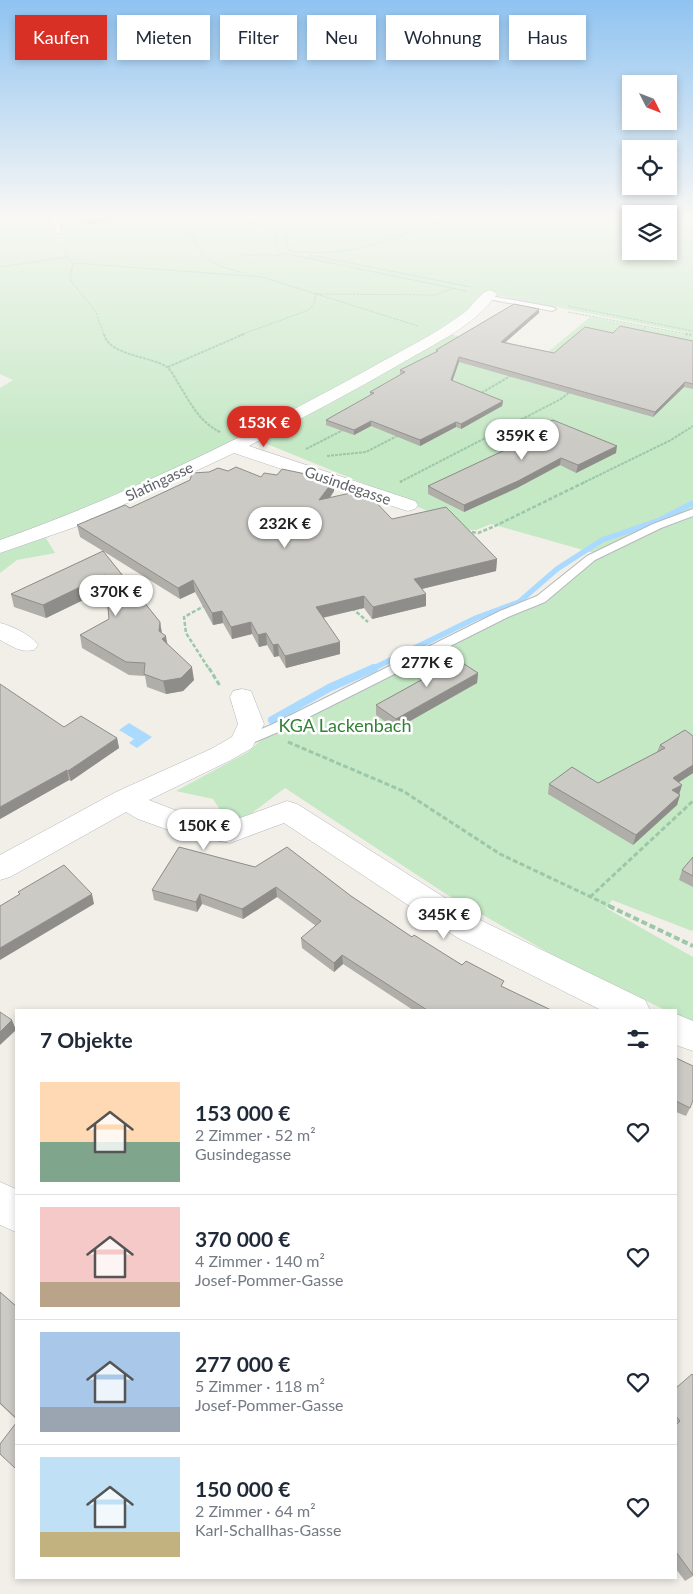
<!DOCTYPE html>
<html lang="de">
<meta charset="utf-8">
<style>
body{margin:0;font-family:Lato,sans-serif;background:#f2f2f3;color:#1f2937;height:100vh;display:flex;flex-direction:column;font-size:19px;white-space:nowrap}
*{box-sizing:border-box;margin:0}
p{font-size:16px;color:#747a83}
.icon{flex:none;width:28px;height:28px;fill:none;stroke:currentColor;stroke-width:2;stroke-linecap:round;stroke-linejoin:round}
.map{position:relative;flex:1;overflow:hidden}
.panel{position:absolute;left:15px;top:1009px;width:662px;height:570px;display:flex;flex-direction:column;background:#fff;border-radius:0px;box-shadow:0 2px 8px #0003}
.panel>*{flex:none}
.banner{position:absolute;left:15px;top:15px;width:664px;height:45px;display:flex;gap:10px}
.needle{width:32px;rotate:132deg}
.fabs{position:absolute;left:622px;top:75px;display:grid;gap:10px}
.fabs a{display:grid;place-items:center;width:55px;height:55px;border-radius:0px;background:#fff;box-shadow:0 2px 8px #0003;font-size:25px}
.price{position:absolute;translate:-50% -42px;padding:0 11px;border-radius:18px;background:#fff;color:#222;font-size:16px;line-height:32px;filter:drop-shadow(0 1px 2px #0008)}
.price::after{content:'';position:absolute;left:50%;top:30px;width:15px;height:11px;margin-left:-8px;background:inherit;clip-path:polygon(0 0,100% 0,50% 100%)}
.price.on{background:#d93025;color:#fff}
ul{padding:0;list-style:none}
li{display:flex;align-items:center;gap:15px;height:125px;padding:0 25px}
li+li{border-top:1px solid #e0e1e3}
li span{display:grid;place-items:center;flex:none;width:140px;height:100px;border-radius:0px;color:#555}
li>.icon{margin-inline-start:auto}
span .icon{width:60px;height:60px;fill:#fffc;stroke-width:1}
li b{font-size:21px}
h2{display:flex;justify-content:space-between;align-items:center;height:60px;padding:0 25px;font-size:21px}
.tag{padding:0 18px;border-radius:0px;background:#fff;box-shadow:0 2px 8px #0003;font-size:18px;line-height:45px}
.tag.on{background:#d93025;color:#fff}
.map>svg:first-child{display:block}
.green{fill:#c5e8c5}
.water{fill:#aadaff}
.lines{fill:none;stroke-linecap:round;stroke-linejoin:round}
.stream-far1{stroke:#aadaff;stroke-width:5.5}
.stream{stroke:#aadaff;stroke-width:8}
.lane-casing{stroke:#b5b8bc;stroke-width:2}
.street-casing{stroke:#b5b8bc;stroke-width:1}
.path-far4{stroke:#9cc7a9;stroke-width:1;stroke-dasharray:2.5 1;stroke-linecap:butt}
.path-far3{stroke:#9cc7a9;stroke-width:2;stroke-dasharray:3 1;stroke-linecap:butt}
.path-far2{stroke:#9cc7a9;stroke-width:2.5;stroke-dasharray:4 2;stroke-linecap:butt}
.path-far1{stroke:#9cc7a9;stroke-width:3;stroke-dasharray:5 2.5;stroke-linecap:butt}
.path{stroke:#9cc7a9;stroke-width:4;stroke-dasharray:6 3;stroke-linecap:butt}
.lane{fill:#fff;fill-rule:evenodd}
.street{fill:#fff;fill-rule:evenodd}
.wall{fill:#afaea9}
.shaded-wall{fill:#8f8d8a}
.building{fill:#cccac5;stroke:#8f8d8a}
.labels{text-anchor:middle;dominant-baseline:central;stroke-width:5;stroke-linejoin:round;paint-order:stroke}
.far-street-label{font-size:15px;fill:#5f6368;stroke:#fff}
.park-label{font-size:18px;fill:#348238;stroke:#fff}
</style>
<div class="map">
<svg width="693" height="1594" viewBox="0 0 693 1594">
<rect width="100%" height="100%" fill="#f1efe8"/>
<!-- green -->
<path class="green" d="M0,218h631v33h38v-33h24v116l-203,-40h-2l8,2c-11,13 -33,26 -47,38l95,21 46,-38 103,19v593l-1,2 -80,-31 -6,8 87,49v67l-17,-9v-5h-11l-114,-56 -105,-60 -161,-106 -53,40 -19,-29 -37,-8 72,-39 19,-17 271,-138 56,-44 -103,-29 -15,6h-6l-83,-37 -132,-54 -209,99 9,15 -38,7 -17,13v-185l13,-8 -13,-6z"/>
<!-- water -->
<polygon class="water" points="129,723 152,737 137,748 129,743 134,739 119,730"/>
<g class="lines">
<!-- stream-far1 -->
<polyline class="stream-far1" points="372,669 476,618 519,602 557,569 602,540 660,520 693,503"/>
<!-- stream -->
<polyline class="stream" points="272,720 329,688 374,668"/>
<!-- lane casing -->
<g class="lane-casing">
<g id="lane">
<polygon points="48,218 55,218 60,223 61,233 57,233 55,225"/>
<polygon points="485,295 552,307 556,309 552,311 488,299 484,297"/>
<polygon points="693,509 693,516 661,528 595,560 545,602 508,617 283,730 243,747 238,745 236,742 238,739 273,724 500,611 537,596 587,556 653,524"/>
</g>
</g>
<!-- street casing -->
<g class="street-casing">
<g id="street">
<path d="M490,290l7,4c-23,32 -61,49 -95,69 -50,29 -102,56 -153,83l166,55 3,4 -3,4 -7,2 -7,-2 -167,-56 -156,73 -78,27v-13c127,-45 249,-105 367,-170 33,-19 68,-35 98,-58 8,-7 16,-20 25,-22z"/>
<path d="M0,623c12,3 30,11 38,22l-4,5c-14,3 -22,-4 -34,-10z"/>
<polygon points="242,689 251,691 264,724 252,748 229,761 149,800 190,816 229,822 287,801 297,804 480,920 645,1000 650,1010 601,1010 458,938 284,823 230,843 177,833 138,819 126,812 10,877 0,880 0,855 116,792 211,749 232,737 238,724 230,697 233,691"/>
<polygon points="676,1014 693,1021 693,1051 676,1045"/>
<polygon points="0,1182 16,1189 16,1232 0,1225"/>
</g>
</g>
<!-- path-far4 -->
<g class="path-far4">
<path d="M186,218v10c7,6 8,13 12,20 10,17 30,21 48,25"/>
<polyline points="272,218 278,252 466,291"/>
<path d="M282,218l7,33c59,7 103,-10 156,-33"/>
<polyline points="241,222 274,227"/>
<polyline points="62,245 67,257 73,263"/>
<polyline points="241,255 285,255"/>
<polyline points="310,255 471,287"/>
<polyline points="0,267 67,257"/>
<polyline points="568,306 693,331"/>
<polyline points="568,312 692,335"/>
<polyline points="638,333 647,326"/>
<polyline points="104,335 96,312 70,280 73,263 262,277 418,326"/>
<polyline points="240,335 309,310 315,302 315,294 436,295 453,288"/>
</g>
<!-- path-far3 -->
<g class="path-far3">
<path d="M104,334c5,22 47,22 63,33 4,3 8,11 11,16 12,19 21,39 42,49"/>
<polyline points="685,334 693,335"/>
<polyline points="168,367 244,334"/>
<polyline points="478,395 512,375"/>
<polyline points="306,449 345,429"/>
<polyline points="327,456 366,452 399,435"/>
<polyline points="400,482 561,399 571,391"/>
<polyline points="585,482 671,440 693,426"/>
</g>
<!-- path-far2 -->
<g class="path-far2">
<polyline points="400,482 402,481"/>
<polyline points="466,531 478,533 495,526 587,481"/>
<polyline points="206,605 184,617 186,633 209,669"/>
<polyline points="352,608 368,622"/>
</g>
<!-- path-far1 -->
<g class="path-far1">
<polyline points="209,668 220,686"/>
<polyline points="288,742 403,791 500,854 612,907"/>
<polyline points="590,897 693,801"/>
</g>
<!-- path -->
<polyline class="path" points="609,906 693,946"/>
<!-- lane -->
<use href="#lane" class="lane"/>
<!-- street -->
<use href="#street" class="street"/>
</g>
<!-- wall -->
<g class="wall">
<polygon points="76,218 119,218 90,224"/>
<polygon points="539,313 505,342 554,353 613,333 693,341 693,389 684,387 653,417 459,362 452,381 503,401 502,406 461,429 456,427 420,446 371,426 354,435 326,425 326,420 370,395 370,392 400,375 400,370 436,352 436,350"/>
<polygon points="511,440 616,453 576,473 560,465 517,488 464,512 428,494 428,486 511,447 510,447"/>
<polygon points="228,471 261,477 277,475 334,480 334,491 330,498 392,519 497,559 496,571 422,589 426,606 372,619 364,608 323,618 340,654 286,668 279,656 274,657 267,645 259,647 252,634 232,639 223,623 213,625 195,592 180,599 103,551 160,622 162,633 168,644 194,680 183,691 166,694 147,687 145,676 129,675 82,648 80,635 109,619 106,589 46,618 14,607 11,594 103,551 80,537 77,525 130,508"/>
<polygon points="432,671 478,673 477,683 396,729 376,715 376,705 432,674"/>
<polygon points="64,727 117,738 119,748 71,781 69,780 0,819"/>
<polygon points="685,730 693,773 679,782 679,794 680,795 677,805 633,845 548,794 549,784 598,783 657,752 660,745"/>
<polygon points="179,847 351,896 412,937 503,987 551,1010 413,1010 343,964 334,972 302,948 301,938 316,926 277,897 243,919 202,904 197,912 154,900 152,890"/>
<polygon points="693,857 693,887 679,880 682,870"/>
<polygon points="676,1058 690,1108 686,1116 676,1112"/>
<polygon points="0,1292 16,1306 16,1419 0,1404"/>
<polygon points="693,1375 693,1576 685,1581 676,1569 676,1388"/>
</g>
<!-- shaded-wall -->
<g class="shaded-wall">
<polygon points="89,218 119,218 90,224"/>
<polygon points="539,309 539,313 501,346 501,342"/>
<polygon points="459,357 459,362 451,385 451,380"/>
<polygon points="685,382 684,387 653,417 655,412"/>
<polygon points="503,401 502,406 461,429 461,424"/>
<polygon points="371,421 371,426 354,435 354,430"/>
<polygon points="456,422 456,427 420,446 420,440"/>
<polygon points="617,446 616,453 576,473 578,465"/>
<polygon points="561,458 560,465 517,488 464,512 464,505"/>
<polygon points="334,480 334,491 320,511 319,500"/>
<polygon points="497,559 496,571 413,591 414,579"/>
<polygon points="105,575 108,588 46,618 43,605"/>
<polygon points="193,580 195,592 180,599 178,588"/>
<polygon points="426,594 426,606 372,619 373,607"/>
<polygon points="364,596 364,608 316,619 316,607"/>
<polygon points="222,611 223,623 213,625 212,613"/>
<polygon points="160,622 162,635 159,631"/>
<polygon points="251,622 252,634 232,639 231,627"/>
<polygon points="266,633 267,645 259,647 258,635"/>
<polygon points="166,636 168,649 162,639"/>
<polygon points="340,642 340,654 286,668 285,656"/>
<polygon points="278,644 279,656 274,657 273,645"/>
<polygon points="192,667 194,680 183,691 166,694 163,681"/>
<polygon points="478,673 477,683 396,729 396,719"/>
<polygon points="117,738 119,748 71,781 68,771"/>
<polygon points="693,765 693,773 670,788 673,778"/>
<polygon points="67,770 69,780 0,819 0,807"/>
<polygon points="682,785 679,795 672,790"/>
<polygon points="680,795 677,805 633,845 636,835"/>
<polygon points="276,887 277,897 243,919 242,909"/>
<polygon points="92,894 94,904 0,960 0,948"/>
<polygon points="200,894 202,904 197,912 196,902"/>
<polygon points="342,955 343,964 334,972 334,963"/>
<polygon points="12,1020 16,1030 0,1045 0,1032"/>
</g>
<!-- building -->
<g class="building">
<polygon points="514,304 539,309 501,342 554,353 585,327 613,333 620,326 693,341 693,384 685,382 655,412 459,357 451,380 503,401 461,424 456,422 420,440 371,421 354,430 326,420 374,393 370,392 405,372 400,370 438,351 436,350"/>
<polygon points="553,420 617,446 578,465 561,458 518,481 464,505 428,486 520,443 511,440"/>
<polygon points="236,467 261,477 264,473 277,475 282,469 334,480 319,500 364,490 392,519 446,507 497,559 414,579 426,594 373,607 364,596 316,607 340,642 285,656 278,644 273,645 266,633 258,635 251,622 231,627 222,611 212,613 193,580 178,588 77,525 125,505 130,508 190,480 192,473 209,472 218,468 228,471"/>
<polygon points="103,551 160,622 159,631 166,636 162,639 192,667 181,678 163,681 144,674 145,663 126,662 80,635 109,619 105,575 43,605 11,594"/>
<polygon points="455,658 478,673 396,719 376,705 434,673 432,671"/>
<polygon points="0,684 64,727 81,716 117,738 68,771 67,770 0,807"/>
<polygon points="685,730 693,736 693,765 673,778 682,785 672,790 680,795 636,835 549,784 572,767 598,783 665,748 660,745"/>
<polygon points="179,847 255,867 287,847 351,896 412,937 414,935 462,965 466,961 504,981 501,986 551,1010 427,1010 342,955 334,963 301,938 321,921 276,887 242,909 200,894 196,902 152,890"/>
<polygon points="693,857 693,876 682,870"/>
<polygon points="64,865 92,894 0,948 0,906 20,894 18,892"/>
<polygon points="0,1012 12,1020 0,1032"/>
<polygon points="676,1058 693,1066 693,1100 690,1108 676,1101"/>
<polygon points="0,1292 16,1306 16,1418 0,1403"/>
<polygon points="692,1374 693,1375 693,1575 676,1552 676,1425 680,1421 676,1416 676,1388"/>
<polygon points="16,1423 16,1469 0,1454 0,1444"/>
</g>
<!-- sky -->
<linearGradient id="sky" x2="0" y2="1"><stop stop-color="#8fc3f1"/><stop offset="0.49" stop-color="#f9f8f5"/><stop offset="1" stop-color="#f9f8f5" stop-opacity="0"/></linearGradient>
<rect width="693" height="442" fill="url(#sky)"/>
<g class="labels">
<!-- far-street labels -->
<g class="far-street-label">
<text transform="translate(159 481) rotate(-25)">Slatingasse</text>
<text transform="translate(348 485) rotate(19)">Gusindegasse</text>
</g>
<!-- park labels -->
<g class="park-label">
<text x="345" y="725">KGA Lackenbach</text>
</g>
</g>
</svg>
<div class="fabs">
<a><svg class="needle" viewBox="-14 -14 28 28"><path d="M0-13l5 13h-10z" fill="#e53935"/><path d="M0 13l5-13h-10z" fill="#747a83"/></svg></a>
<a><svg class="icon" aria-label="locate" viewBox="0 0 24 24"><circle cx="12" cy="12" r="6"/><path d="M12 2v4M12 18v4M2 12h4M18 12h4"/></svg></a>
<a><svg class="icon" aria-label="layers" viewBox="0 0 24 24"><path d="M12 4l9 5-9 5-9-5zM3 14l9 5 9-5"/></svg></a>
</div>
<b class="price on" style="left:264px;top:448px">153K €</b>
<b class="price" style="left:522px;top:461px">359K €</b>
<b class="price" style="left:285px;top:549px">232K €</b>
<b class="price" style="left:116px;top:617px">370K €</b>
<b class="price" style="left:427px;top:688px">277K €</b>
<b class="price" style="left:204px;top:851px">150K €</b>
<b class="price" style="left:444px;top:940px">345K €</b>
<div class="banner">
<a class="tag on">Kaufen</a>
<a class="tag">Mieten</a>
<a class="tag">Filter</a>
<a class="tag">Neu</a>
<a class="tag">Wohnung</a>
<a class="tag">Haus</a>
</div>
<section class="panel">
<h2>7 Objekte<svg class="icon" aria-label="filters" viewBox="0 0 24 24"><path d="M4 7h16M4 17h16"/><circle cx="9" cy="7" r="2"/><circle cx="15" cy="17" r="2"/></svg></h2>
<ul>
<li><span style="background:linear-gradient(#ffd9b3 60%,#7fa58c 0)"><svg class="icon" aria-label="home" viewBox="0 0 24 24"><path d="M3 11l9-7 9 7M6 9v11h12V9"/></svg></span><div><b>153 000 €</b><p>2 Zimmer · 52 m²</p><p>Gusindegasse</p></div><svg class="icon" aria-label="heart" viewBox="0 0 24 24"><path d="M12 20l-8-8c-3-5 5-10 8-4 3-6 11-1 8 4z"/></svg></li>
<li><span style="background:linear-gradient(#f6c9c9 75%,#b9a48a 0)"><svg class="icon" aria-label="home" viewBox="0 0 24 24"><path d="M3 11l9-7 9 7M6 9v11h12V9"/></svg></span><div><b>370 000 €</b><p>4 Zimmer · 140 m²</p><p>Josef-Pommer-Gasse</p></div><svg class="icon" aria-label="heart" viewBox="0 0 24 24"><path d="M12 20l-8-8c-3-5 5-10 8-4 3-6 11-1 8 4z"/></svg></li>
<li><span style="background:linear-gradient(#a9c7e8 75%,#9aa5b1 0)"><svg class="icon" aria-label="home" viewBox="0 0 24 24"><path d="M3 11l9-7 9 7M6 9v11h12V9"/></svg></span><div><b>277 000 €</b><p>5 Zimmer · 118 m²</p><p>Josef-Pommer-Gasse</p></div><svg class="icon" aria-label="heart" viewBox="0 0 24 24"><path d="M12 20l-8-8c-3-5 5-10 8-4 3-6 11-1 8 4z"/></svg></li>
<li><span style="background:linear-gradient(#bfe0f5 75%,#c2b280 0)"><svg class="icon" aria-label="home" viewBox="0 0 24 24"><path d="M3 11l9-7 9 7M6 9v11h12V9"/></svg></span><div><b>150 000 €</b><p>2 Zimmer · 64 m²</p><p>Karl-Schallhas-Gasse</p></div><svg class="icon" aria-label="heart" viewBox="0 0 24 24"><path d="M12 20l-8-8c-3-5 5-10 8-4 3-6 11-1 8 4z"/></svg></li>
</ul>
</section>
</div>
